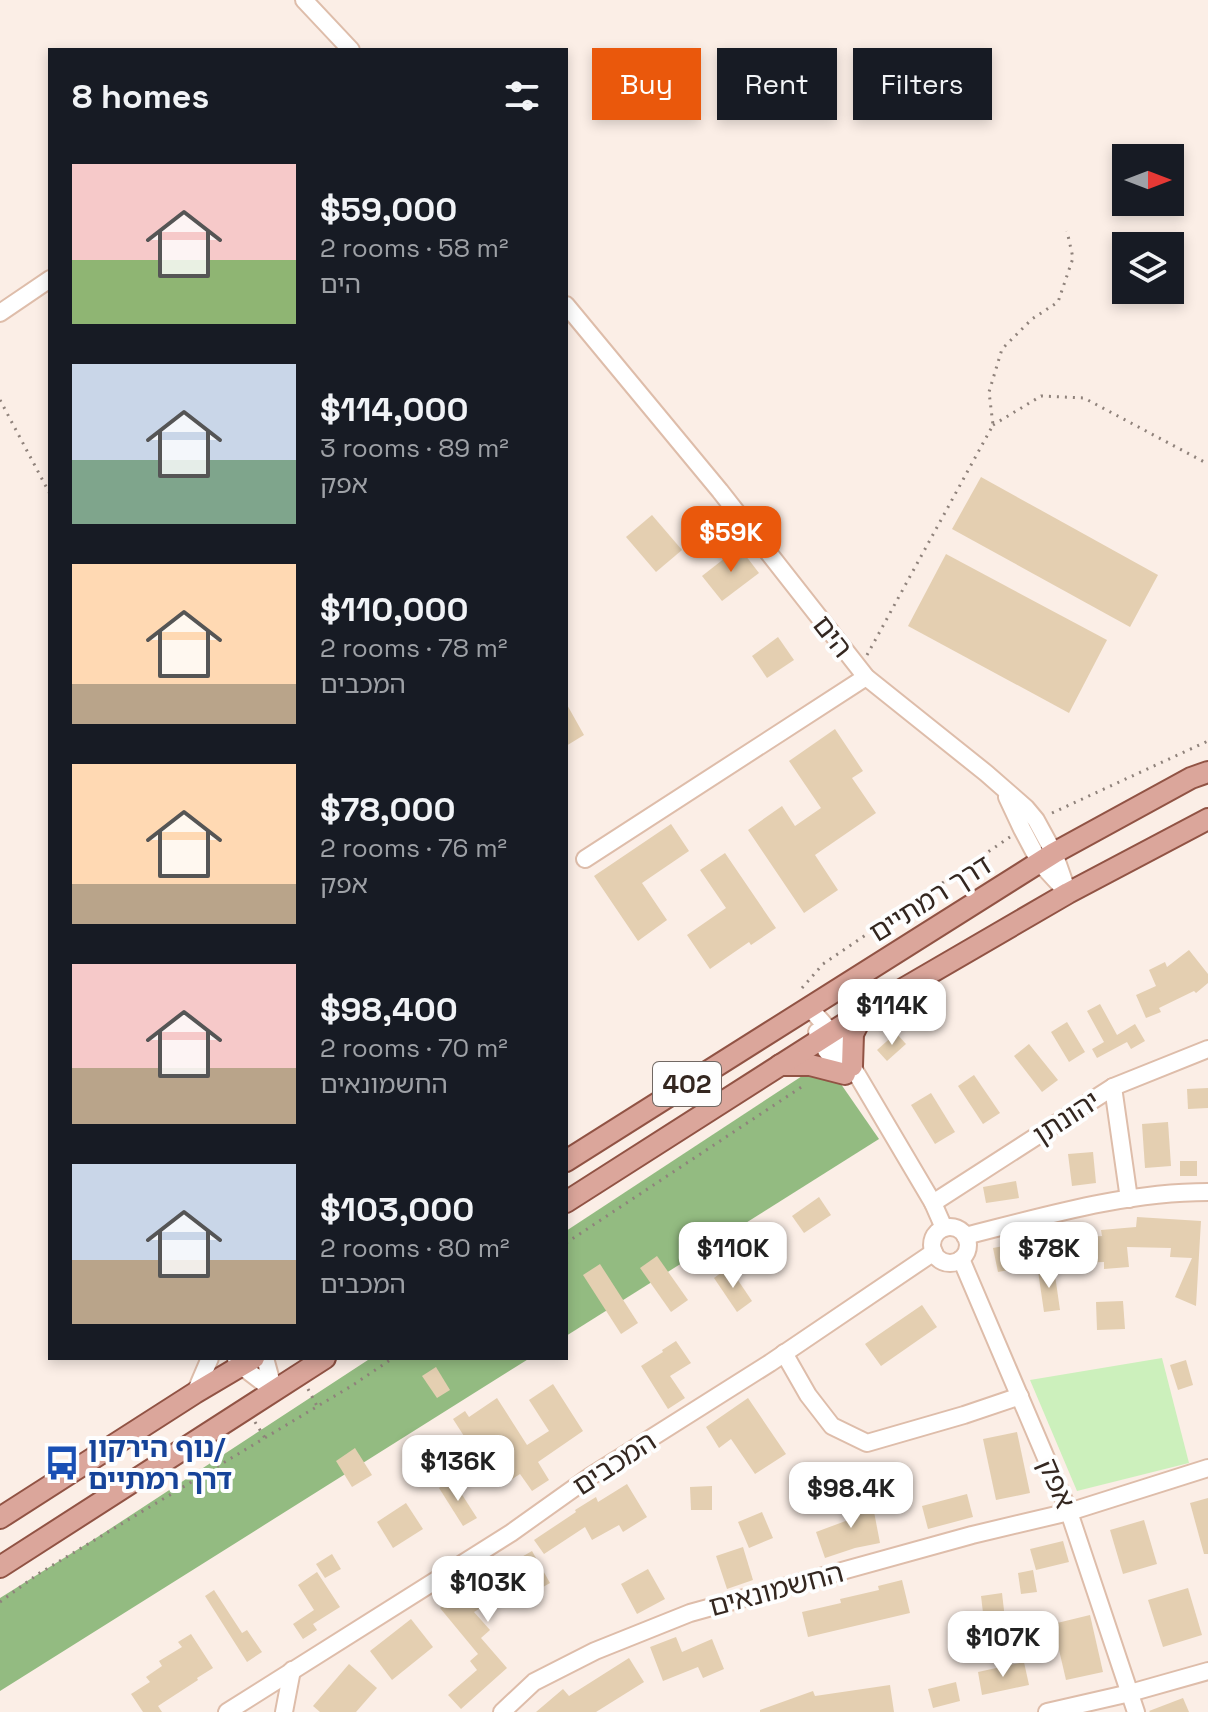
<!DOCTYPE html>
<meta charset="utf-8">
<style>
body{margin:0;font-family:"Space Grotesk","Noto Sans Hebrew",sans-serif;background:#242831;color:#f1f3f6;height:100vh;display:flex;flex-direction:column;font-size:30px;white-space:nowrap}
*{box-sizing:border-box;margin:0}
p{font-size:26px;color:#9ea1a6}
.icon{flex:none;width:44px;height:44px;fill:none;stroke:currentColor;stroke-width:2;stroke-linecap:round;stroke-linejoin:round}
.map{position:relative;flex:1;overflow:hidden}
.panel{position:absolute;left:48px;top:48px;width:520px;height:1312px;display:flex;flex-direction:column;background:#171b24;border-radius:0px;box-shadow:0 4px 12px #0003}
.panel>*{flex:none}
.top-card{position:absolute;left:592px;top:48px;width:496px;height:72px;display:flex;gap:16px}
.needle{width:52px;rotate:90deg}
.buttons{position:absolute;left:1112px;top:144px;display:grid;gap:16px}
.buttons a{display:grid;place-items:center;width:72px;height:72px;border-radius:0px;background:#171b24;box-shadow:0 4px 12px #0003;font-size:40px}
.price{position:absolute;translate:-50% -68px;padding:0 18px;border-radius:16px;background:#fff;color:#222;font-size:26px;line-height:52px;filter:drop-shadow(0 2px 4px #0008)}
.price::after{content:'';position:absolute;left:50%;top:48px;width:24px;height:18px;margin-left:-12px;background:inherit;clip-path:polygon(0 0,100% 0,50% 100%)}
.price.on{background:#ea580c;color:#fff}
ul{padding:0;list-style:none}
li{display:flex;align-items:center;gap:24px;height:200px;padding:0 24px}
li span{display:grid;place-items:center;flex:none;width:224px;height:160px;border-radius:0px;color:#555}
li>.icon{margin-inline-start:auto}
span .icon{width:96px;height:96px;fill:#fffc;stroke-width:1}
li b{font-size:34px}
h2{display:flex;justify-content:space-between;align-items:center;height:96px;padding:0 24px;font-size:34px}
.tag{padding:0 28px;border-radius:0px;background:#171b24;box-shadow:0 4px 12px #0003;font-size:28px;line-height:72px}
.tag.on{background:#ea580c;color:#fff}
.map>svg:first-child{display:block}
.green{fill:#ccf0bc}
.forest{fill:#93bb81}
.building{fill:#e4cfb1}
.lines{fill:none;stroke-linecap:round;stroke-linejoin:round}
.minor-casing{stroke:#debdaa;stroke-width:20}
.major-casing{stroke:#915344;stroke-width:24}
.path{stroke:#8f827b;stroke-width:3;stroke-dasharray:2 6;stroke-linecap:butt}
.minor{stroke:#fff;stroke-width:16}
.major{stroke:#dba69b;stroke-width:20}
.labels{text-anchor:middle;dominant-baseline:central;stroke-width:8;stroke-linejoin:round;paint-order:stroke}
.shield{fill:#fefefe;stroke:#716863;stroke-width:2}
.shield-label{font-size:26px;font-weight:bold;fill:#342720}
.street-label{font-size:28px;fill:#342720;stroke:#fefefe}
.transit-label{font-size:28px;font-weight:bold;fill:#164399;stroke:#fefefe;text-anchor:start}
</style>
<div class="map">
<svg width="1208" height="1712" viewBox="0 0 1208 1712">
<rect width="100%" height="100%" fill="#fbeee6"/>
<!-- green -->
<polygon class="green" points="1162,1358 1189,1463 1077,1491 1030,1380"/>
<!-- forest -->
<g class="forest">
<polygon points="825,1061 879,1139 566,1336 566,1231"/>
<polygon points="371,1358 530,1358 0,1691 0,1598 96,1538"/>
</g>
<!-- building -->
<g class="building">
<polygon points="981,477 1158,575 1130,627 952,529"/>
<polygon points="652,515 682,550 656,572 626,537"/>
<polygon points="739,547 759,573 722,601 702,576"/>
<polygon points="946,554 1107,640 1069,713 908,626"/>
<polygon points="778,637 794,660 767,678 752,656"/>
<polygon points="566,703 584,735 566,746"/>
<polygon points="835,729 863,771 852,778 876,813 815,855 838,890 804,913 748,830 782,806 795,826 821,808 789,761"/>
<polygon points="671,824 689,851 642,883 667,920 638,941 594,876"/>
<polygon points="725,853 776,928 751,945 749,942 710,969 687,935 726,908 700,870"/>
<polygon points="1189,950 1208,974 1208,983 1196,993 1194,991 1159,1008 1161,1012 1146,1018 1136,995 1156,986 1149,970 1165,962 1167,967"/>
<polygon points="1100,1004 1117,1035 1135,1024 1145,1041 1131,1049 1127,1042 1097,1058 1092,1049 1104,1042 1087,1011"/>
<polygon points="1067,1022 1085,1052 1069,1062 1051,1032"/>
<polygon points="896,1033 906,1044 887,1061 877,1050"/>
<polygon points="1029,1044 1058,1080 1042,1092 1014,1056"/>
<polygon points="974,1075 1000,1113 983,1124 958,1086"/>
<polygon points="1208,1088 1208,1108 1188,1109 1187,1089"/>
<polygon points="931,1093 955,1132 935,1144 911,1105"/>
<polygon points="1168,1122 1171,1166 1145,1168 1142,1124"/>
<polygon points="1093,1152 1096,1183 1072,1186 1068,1154"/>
<rect x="1180" y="1161" width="17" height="15"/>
<polygon points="1016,1181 1019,1198 986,1203 983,1187"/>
<polygon points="819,1197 831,1215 804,1233 792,1216"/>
<polygon points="1137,1217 1201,1221 1196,1306 1175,1297 1192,1258 1170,1257 1171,1248 1127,1247 1129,1267 1104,1269 1104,1262 1074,1263 1073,1238 1102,1236 1101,1230 1136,1227"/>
<polygon points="1036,1240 1041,1264 998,1272 993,1248"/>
<polygon points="657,1256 688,1300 671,1312 640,1268"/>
<polygon points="600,1264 638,1323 621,1334 583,1275"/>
<polygon points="729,1267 752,1301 737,1312 714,1278"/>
<polygon points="1054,1268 1060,1310 1044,1312 1038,1271"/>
<polygon points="1123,1301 1125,1329 1097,1330 1096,1302"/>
<polygon points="922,1305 937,1327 881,1366 865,1344"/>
<polygon points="676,1341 691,1363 670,1376 685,1398 668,1409 641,1366 663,1352 662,1350"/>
<polygon points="1186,1360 1193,1385 1178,1390 1170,1365"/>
<polygon points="436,1367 450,1390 437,1398 422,1376"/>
<polygon points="553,1384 583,1431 538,1462 549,1480 532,1491 520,1474 503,1485 490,1464 466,1479 453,1458 471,1447 453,1419 465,1411 469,1417 497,1398 527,1445 549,1431 529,1400"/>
<polygon points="748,1398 786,1454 755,1474 731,1439 719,1448 706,1427"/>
<polygon points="1017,1432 1030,1493 996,1500 983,1439"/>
<polygon points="355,1448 372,1475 352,1487 336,1461"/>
<polygon points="850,1470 854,1488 813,1496 810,1477"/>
<polygon points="452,1479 477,1518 463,1526 439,1488"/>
<polygon points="627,1484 647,1517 623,1532 619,1525 592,1540 585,1527 544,1554 534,1540 576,1512 575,1510 596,1497 598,1502"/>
<polygon points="712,1486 712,1510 691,1510 690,1487"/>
<polygon points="967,1494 973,1517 928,1529 922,1506"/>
<polygon points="871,1496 880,1543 855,1548 825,1558 816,1532 851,1519 848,1501"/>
<polygon points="1208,1498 1208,1554 1204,1554 1190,1503"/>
<polygon points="406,1503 423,1529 393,1548 377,1522"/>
<polygon points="762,1512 773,1538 749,1548 738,1522"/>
<polygon points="1144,1520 1157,1564 1123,1574 1110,1530"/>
<polygon points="1063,1541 1069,1562 1036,1570 1030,1549"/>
<polygon points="743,1547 753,1580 727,1589 716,1556"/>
<polygon points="532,1551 550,1583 529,1595 522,1582 474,1612 490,1630 481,1638 507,1668 461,1709 448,1695 477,1670 470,1661 478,1654 440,1608 458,1592 465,1600 514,1569 511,1563"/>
<polygon points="332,1554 341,1569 325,1578 316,1564"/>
<polygon points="648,1569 665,1599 637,1614 621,1584"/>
<polygon points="1033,1570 1037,1592 1021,1594 1018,1573"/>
<polygon points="317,1572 340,1607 313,1624 317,1630 303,1639 293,1624 314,1610 298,1585"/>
<polygon points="902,1580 910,1613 808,1637 802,1612 841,1603 840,1599 879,1590 878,1586"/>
<polygon points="1188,1588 1202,1635 1163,1647 1148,1600"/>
<polygon points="214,1590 242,1633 247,1630 262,1652 247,1662 205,1596"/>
<polygon points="1002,1593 1005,1619 984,1621 981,1596"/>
<polygon points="1090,1615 1103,1672 1066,1680 1053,1624"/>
<polygon points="411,1619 433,1647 392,1680 370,1651"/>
<polygon points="191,1634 213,1668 197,1678 198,1680 158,1706 162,1712 143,1712 131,1694 150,1682 146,1677 162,1666 159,1661 182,1647 178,1642"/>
<polygon points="676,1637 682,1652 712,1639 724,1669 703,1678 698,1667 663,1681 650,1647"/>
<polygon points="629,1658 644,1682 596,1712 536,1712 563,1689 569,1696"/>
<polygon points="1024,1662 1029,1685 982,1695 978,1672"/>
<polygon points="349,1664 377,1688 356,1712 320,1712 313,1706"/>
<polygon points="956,1682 960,1701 933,1708 928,1689"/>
<polygon points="890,1685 894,1712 760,1712 760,1710 813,1691 815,1696"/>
<polygon points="1183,1698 1189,1712 1150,1712 1149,1711"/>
</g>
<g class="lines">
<!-- minor casing -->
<g class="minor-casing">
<g id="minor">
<polyline points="304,0 351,50"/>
<polyline points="566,305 720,491 866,677 986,773 1026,808 1036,820 1054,853 1068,893"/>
<polyline points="0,313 50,279"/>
<polyline points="1007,797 1022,829 1040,863 1064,889"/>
<polyline points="585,859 866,677"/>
<polyline points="809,1007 831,1032 852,1066 933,1203 944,1228"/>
<path d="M817,1032c5,16 18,31 29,43"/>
<polyline points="1113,1087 1129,1199"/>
<polyline points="933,1203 1113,1087 1208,1049"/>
<circle cx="950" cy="1245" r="18"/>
<path d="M965,1236c80,-20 160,-44 243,-44"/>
<polyline points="961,1259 1069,1512 1136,1712"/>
<polyline points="784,1353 808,1395 832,1426 867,1443 964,1415 1020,1396"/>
<polyline points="265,1358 274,1391"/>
<polyline points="236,1359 240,1365 274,1391"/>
<polyline points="195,1393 210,1358"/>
<polyline points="227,1712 511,1533 591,1476 770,1363 934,1252"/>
<polyline points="284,1712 292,1670"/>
<polyline points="502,1712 534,1682 595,1651 690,1613 972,1535 1069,1512 1208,1468"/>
<polyline points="1047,1712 1130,1693 1208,1671"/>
</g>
</g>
<!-- major casing -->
<g class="major-casing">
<g id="major">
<polyline points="780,1065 810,1065 845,1074"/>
<polyline points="852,1066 853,1034 864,1012"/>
<polyline points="566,1161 1054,853 1191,778 1208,772"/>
<polyline points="566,1202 865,1011 1068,893 1208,819"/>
<polyline points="0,1518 195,1393 254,1358"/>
<polyline points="0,1567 325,1358"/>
</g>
</g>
<!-- path -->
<g class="path">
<polyline points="0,400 50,494"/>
<polyline points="993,425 1041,396 1084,398 1208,464"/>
<polyline points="867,655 993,425 989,392 1002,349 1032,319 1058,302 1073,258 1067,231"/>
<polyline points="1052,813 1208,741"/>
<polyline points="802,988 823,964 1010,837"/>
<polyline points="566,1243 806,1084"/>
<polyline points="308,1389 317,1406"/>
<polyline points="255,1422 265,1438"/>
<polyline points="0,1602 38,1574 353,1385 393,1358"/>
</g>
<!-- minor -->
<use href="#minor" class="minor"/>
<!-- major -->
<use href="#major" class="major"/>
</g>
<!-- icons -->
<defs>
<g id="bus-bare" transform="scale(2.76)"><path d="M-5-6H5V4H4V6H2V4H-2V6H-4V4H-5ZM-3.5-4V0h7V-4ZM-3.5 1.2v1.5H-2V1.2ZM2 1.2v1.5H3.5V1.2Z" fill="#1a4fb4" stroke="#fefefe" stroke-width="2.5" paint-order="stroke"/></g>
</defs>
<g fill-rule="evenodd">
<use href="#bus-bare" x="62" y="1463"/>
</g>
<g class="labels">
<!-- shield labels -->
<rect class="shield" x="653" y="1062" width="68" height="44" rx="6"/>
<g class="shield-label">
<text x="687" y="1084">402</text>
</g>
<!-- street labels -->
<g class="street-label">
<text transform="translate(833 636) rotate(52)">הים</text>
<text transform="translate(930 898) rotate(-32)">דרך רמתיים</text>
<text transform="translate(1066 1117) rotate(-33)">יהונתן</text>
<text transform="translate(614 1463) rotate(-33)">המכבים</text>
<text transform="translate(1057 1483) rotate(67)">אפק</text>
<text transform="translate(776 1589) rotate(-15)">החשמונאים</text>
</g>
<!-- transit labels -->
<g class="transit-label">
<text x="88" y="1447">נוף הירקון/<tspan x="88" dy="32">דרך רמתיים</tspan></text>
</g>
</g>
</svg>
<div class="buttons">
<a><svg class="needle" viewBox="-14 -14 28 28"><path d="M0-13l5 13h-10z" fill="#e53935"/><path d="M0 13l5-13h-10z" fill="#9ea1a6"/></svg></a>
<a><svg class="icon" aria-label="layers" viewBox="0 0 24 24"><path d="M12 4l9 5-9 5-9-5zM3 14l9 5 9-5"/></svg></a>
</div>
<b class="price on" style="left:731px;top:574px">$59K</b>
<b class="price" style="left:892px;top:1047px">$114K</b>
<b class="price" style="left:733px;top:1290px">$110K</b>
<b class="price" style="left:1049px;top:1290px">$78K</b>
<b class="price" style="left:458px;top:1503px">$136K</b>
<b class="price" style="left:851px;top:1530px">$98.4K</b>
<b class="price" style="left:488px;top:1624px">$103K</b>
<b class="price" style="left:1003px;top:1679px">$107K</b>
<div class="top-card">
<a class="tag on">Buy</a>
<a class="tag">Rent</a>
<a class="tag">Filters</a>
</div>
<section class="panel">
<h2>8 homes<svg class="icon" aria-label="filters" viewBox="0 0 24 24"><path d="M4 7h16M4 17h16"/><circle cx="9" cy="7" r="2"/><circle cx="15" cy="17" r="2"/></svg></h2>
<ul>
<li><span style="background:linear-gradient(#f6c9c9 60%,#8fb573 0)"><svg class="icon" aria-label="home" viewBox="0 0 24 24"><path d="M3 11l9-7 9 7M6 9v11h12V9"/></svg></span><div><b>$59,000</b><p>2 rooms · 58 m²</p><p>הים</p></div></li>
<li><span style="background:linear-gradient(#c9d6e8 60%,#7fa58c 0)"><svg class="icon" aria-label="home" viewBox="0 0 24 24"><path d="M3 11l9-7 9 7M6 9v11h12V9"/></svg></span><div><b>$114,000</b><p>3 rooms · 89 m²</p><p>אפק</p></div></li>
<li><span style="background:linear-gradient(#ffd9b3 75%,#b9a48a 0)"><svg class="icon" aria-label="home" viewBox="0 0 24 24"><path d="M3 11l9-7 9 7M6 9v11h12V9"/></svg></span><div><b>$110,000</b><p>2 rooms · 78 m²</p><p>המכבים</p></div></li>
<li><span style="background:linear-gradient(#ffd9b3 75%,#b9a48a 0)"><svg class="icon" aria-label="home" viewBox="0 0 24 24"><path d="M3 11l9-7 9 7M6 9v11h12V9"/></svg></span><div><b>$78,000</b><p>2 rooms · 76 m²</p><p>אפק</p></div></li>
<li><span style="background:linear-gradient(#f6c9c9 65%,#b9a48a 0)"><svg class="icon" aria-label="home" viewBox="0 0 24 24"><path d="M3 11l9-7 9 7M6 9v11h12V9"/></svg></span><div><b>$98,400</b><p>2 rooms · 70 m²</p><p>החשמונאים</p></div></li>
<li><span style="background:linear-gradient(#c9d6e8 60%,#b9a48a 0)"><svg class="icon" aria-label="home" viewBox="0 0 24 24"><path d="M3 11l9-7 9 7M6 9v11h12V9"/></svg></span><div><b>$103,000</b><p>2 rooms · 80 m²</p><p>המכבים</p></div></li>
</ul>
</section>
</div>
